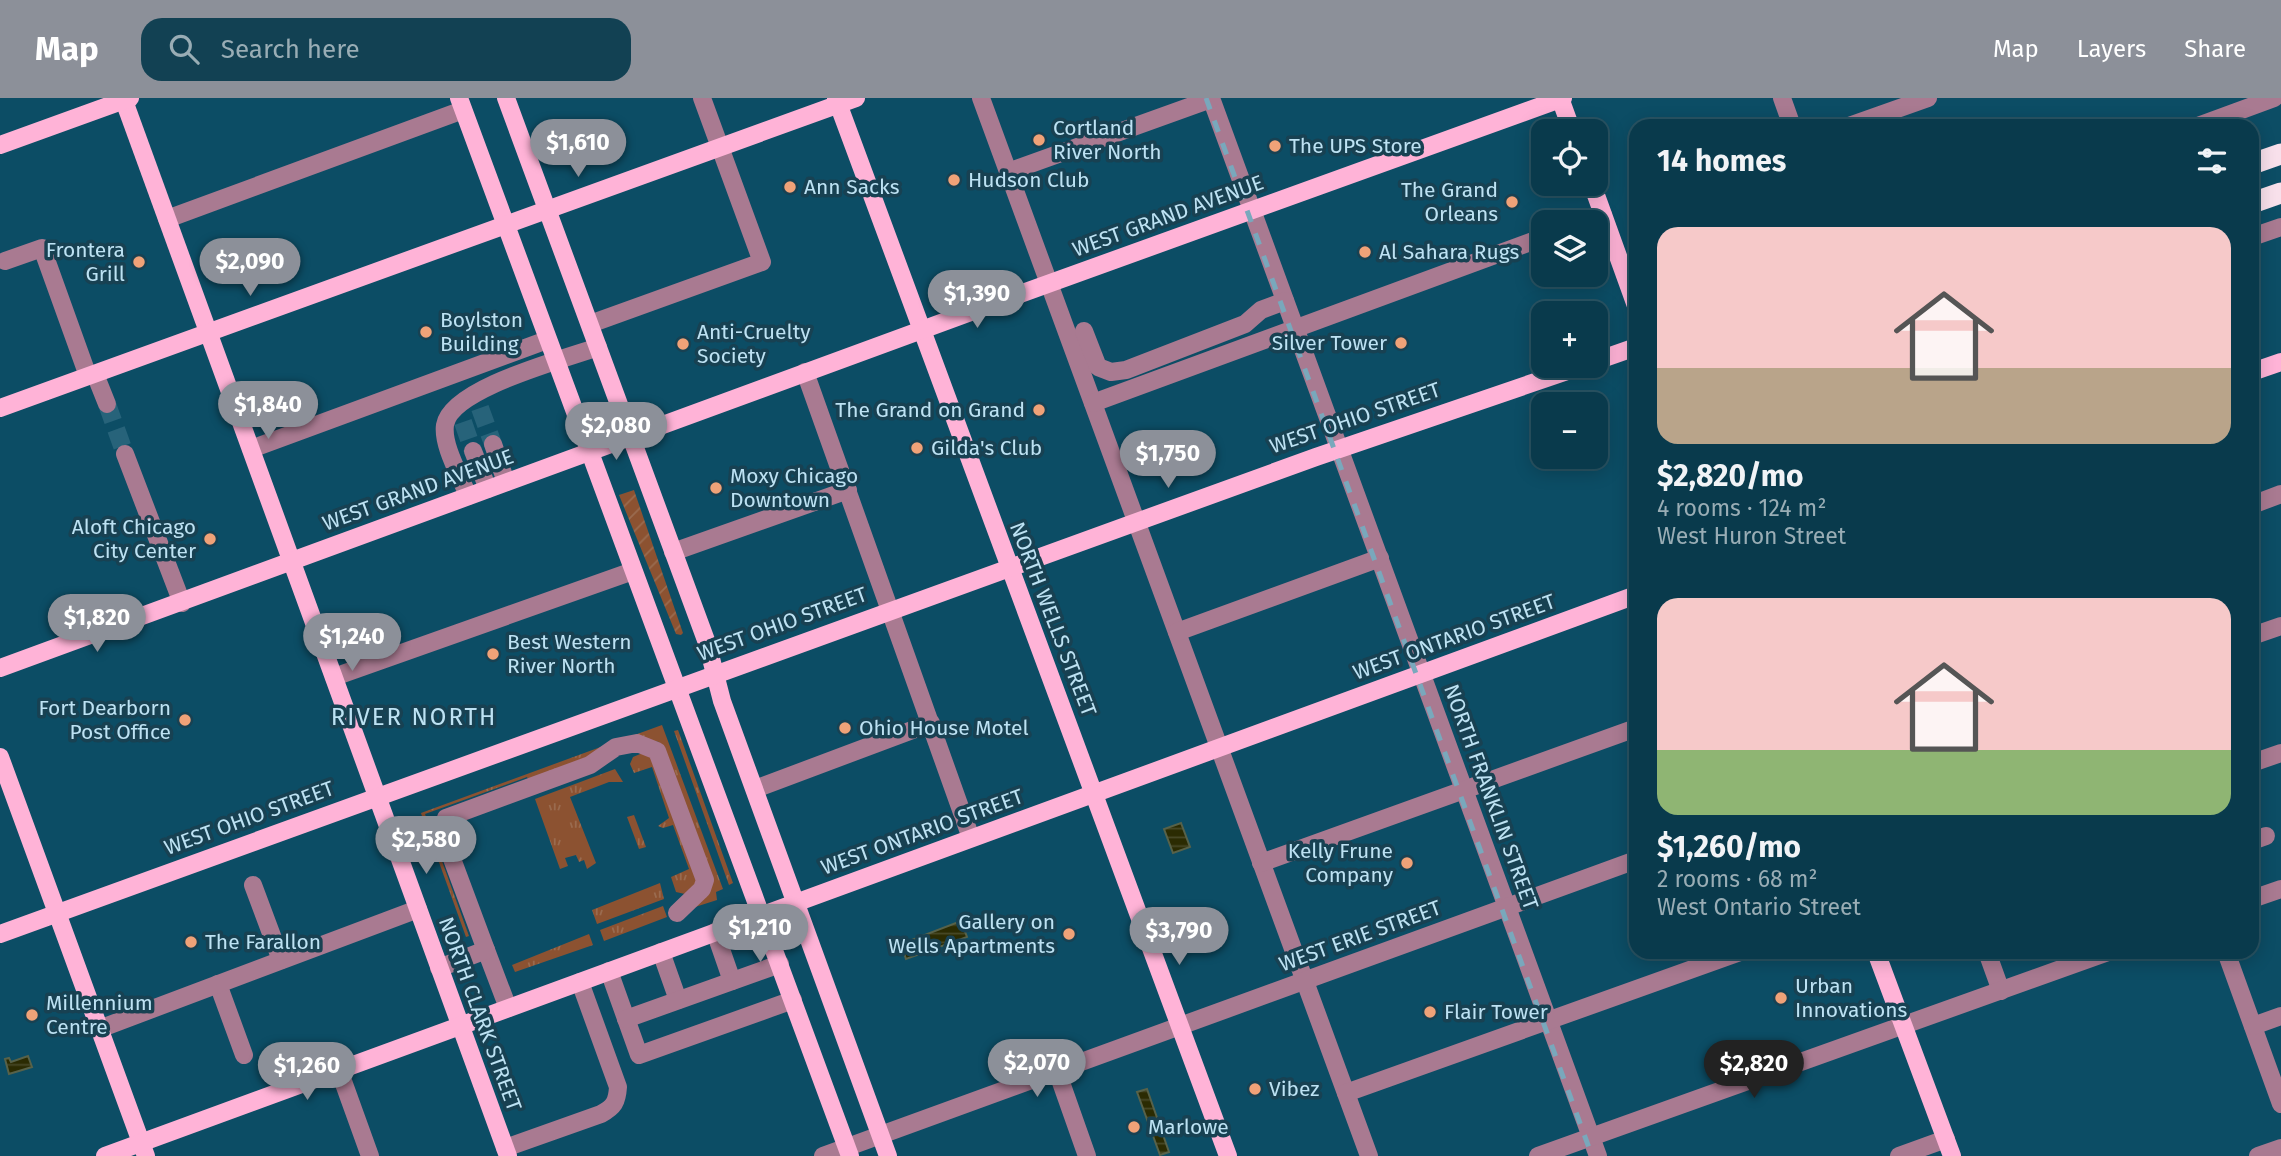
<!DOCTYPE html>
<meta charset="utf-8">
<style>
body{margin:0;font-family:"Fira Sans",sans-serif;background:#124153;color:#f1f3f6;height:100vh;display:flex;flex-direction:column;font-size:26px;white-space:nowrap}
*{box-sizing:border-box;margin:0}
p{font-size:23px;color:#99adb5}
.icon{flex:none;width:38px;height:38px;fill:none;stroke:currentColor;stroke-width:2;stroke-linecap:round;stroke-linejoin:round}
.map{position:relative;flex:1;overflow:hidden}
.panel{position:absolute;left:1629px;top:21px;width:630px;height:840px;display:flex;flex-direction:column;background:#093a4c;border-radius:21px;box-shadow:0 4px 18px #0003,0 0 0 2px #295464}
.panel>*{flex:none}
.tools{position:absolute;left:1531px;top:21px;display:grid;gap:14px}
.tools a{display:grid;place-items:center;width:77px;height:77px;border-radius:14px;background:#093a4c;box-shadow:0 4px 18px #0003,0 0 0 2px #295464;font-size:35px}
.price{position:absolute;translate:-50% -60px;padding:0 16px;border-radius:24px;background:#8c9099;color:#fff;font-size:23px;line-height:46px;filter:drop-shadow(0 2px 4px #0008)}
.price::after{content:'';position:absolute;left:50%;top:42px;width:21px;height:16px;margin-left:-10px;background:inherit;clip-path:polygon(0 0,100% 0,50% 100%)}
.price.selected{background:#222;color:#fff}
ul{padding:0;list-style:none}
li{display:grid;align-content:center;gap:14px;height:371px;padding:0 28px}
li span{display:grid;place-items:center;height:217px;border-radius:21px;color:#555}
li>.icon{margin-inline-start:auto}
span .icon{width:126px;height:126px;fill:#fffc;stroke-width:1}
li b{font-size:30px}
h2{display:flex;justify-content:space-between;align-items:center;height:84px;padding:0 28px;font-size:30px}
header{display:flex;align-items:center;gap:42px;box-sizing:border-box;height:98px;padding:0 35px;background:#8c9099;color:#fff}
header strong{font-size:33px}
nav{display:flex;gap:38px;margin-inline-start:auto;font-size:24px}
.search{width:490px;height:63px;background:#124153;display:flex;align-items:center;gap:18px;box-sizing:border-box;padding:0 24px;border-radius:21px;color:#99adb5;font-size:26px}
.map>svg:first-child{display:block}
.grass{fill:url(#grass-tufts)}
.garden{fill:url(#garden-furrows)}
.water{fill:url(#water-rules);stroke:#57624a;stroke-width:2}
.lines{fill:none;stroke-linecap:round;stroke-linejoin:round}
.minor-tunnel{stroke:#27637a;stroke-width:18;stroke-dasharray:18 9;stroke-linecap:butt}
.minor{stroke:#a97a91;stroke-width:18}
.major{stroke:#ffb3d7;stroke-width:18}
.highway{stroke:#f8e0eb;stroke-width:21}
.rail{stroke:#79a8bc;stroke-width:5;stroke-dasharray:12 12;stroke-linecap:butt}
.poi-dot{fill:#f0a278;stroke:#184152;stroke-width:2.5}
.labels{text-anchor:middle;dominant-baseline:central;stroke-width:7;stroke-linejoin:round;paint-order:stroke}
.poi-label{font-size:21px;fill:#bde2f3;stroke:#184152;text-anchor:start}
.street-label{font-size:21px;fill:#bde2f3;stroke:#184152}
.quarter-label{font-size:24px;letter-spacing:2px;fill:#bde2f3;stroke:#184152}
</style>
<header>
<strong>Map</strong>
<div class="search"><svg class="icon" aria-label="search" viewBox="0 0 24 24"><circle cx="10" cy="10" r="6"/><path d="M15 15l6 6"/></svg>Search here</div>
<nav><a>Map</a><a>Layers</a><a>Share</a></nav>
</header>
<div class="map">
<svg width="2281" height="1058" viewBox="0 0 2281 1058">
<defs>
<pattern id="grass-tufts" width="24" height="20" patternUnits="userSpaceOnUse" patternTransform="scale(1.75)"><rect width="24" height="20" fill="#8c5231"/><path d="M3 7l-1-3M5 7V3M7 7l1-3M15 17l-1-3M17 17v-4M19 17l1-3" fill="none" stroke="#9a6b4f"/></pattern>
<pattern id="garden-furrows" width="10" height="10" patternUnits="userSpaceOnUse" patternTransform="scale(1.75)"><rect width="10" height="10" fill="#8c5231"/><path d="M-1 1l2-2M0 10L10 0M9 11l2-2" fill="none" stroke="#9a6b4f"/></pattern>
<pattern id="water-rules" width="6" height="5" patternUnits="userSpaceOnUse" patternTransform="scale(1.75)"><rect width="6" height="5" fill="#2b2b02"/><path d="M0 2.5h6" fill="none" stroke="#484927"/></pattern>
</defs>
<rect width="100%" height="100%" fill="#0c4d65"/>
<!-- grass -->
<g class="grass">
<polygon points="662,627 723,791 716,794 717,802 692,810 706,795 659,644 629,639"/>
<polygon points="678,632 733,785 729,787 674,633"/>
<polygon points="606,647 590,659 529,683 527,679 425,716 430,730 426,731 421,715"/>
<polygon points="645,654 650,655 701,781 685,796 676,794 671,779 689,771 673,727 663,730 658,728 669,720 652,669 634,675 630,666 633,659"/>
<polygon points="615,671 623,684 609,684 570,699 596,765 587,771 584,762 579,764 576,757 565,760 568,768 560,771 535,701"/>
<polygon points="634,717 646,749 639,751 627,719"/>
<polygon points="439,755 469,838 466,839 436,756"/>
<polygon points="660,785 664,801 597,826 592,812"/>
<polygon points="663,808 667,819 604,843 600,832"/>
<polygon points="589,836 593,847 515,874 512,867"/>
</g>
<!-- garden -->
<polygon class="garden" points="634,392 683,535 681,537 676,536 619,397"/>
<!-- water -->
<g class="water">
<polygon points="1181,725 1190,749 1173,755 1164,731"/>
<polygon points="961,823 967,839 906,861 901,846"/>
<polygon points="28,958 32,969 9,976 5,961 9,960 11,964"/>
<polygon points="1147,991 1169,1054 1160,1057 1137,994"/>
</g>
<g class="lines">
<!-- minor-tunnel -->
<g class="minor-tunnel">
<polyline points="107,306 125,356"/>
<polyline points="480,310 493,346"/>
<polyline points="463,324 473,353"/>
</g>
<!-- minor -->
<g class="minor">
<polyline points="981,0 1369,1058"/>
<polyline points="1211,0 1598,1058"/>
<polyline points="1782,0 1792,28"/>
<polyline points="1849,28 1928,0"/>
<polyline points="2198,28 2274,0"/>
<polyline points="1008,74 1211,1"/>
<polyline points="167,121 463,12"/>
<polyline points="1585,124 1603,117"/>
<polyline points="2252,139 2281,129"/>
<polyline points="5,163 42,150 88,278"/>
<polyline points="590,226 762,164 702,0"/>
<polyline points="1084,233 1098,269 1111,274 1126,272 1245,226 1261,212 1285,203"/>
<polyline points="805,274 971,740"/>
<polyline points="95,276 107,306"/>
<polyline points="1093,305 1544,139"/>
<polyline points="493,346 506,384"/>
<polyline points="251,351 547,242"/>
<polyline points="473,353 488,391"/>
<polyline points="125,356 182,505"/>
<path d="M468,398c-7,-19 -26,-50 -23,-71 6,-37 120,-66 153,-78"/>
<polyline points="2252,407 2281,396"/>
<polyline points="673,454 848,392"/>
<polyline points="1177,534 1380,460"/>
<polyline points="2252,538 2281,528"/>
<polyline points="334,579 633,473"/>
<polyline points="2252,665 2281,655"/>
<polyline points="755,691 931,625"/>
<polyline points="2252,743 2266,738"/>
<polyline points="1261,765 1636,630"/>
<polyline points="253,787 281,862"/>
<polyline points="2252,801 2281,791"/>
<polyline points="715,834 732,883"/>
<polyline points="486,852 508,910"/>
<polyline points="661,854 678,902"/>
<polyline points="1987,854 2001,893"/>
<polyline points="2226,854 2281,1006"/>
<polyline points="439,870 486,852 442,734 446,720 590,667 616,649 637,645 657,653 705,782 702,791 677,815"/>
<polyline points="609,873 639,957 793,902"/>
<polyline points="218,886 244,957"/>
<polyline points="626,921 780,866"/>
<polyline points="2253,928 2281,918"/>
<polyline points="99,931 418,811"/>
<polyline points="339,972 370,1058"/>
<polyline points="1057,973 1087,1058"/>
<polyline points="1346,995 1740,854"/>
<path d="M505,1050l96,-34c13,-7 16,-12 17,-27l-38,-105"/>
<polyline points="823,1058 1636,762"/>
<polyline points="1538,1058 2108,854"/>
<polyline points="1899,1058 1946,1041"/>
<polyline points="2258,1058 2281,1050"/>
</g>
<!-- major -->
<g class="major">
<polyline points="123,0 508,1058"/>
<polyline points="459,0 850,1058"/>
<polyline points="506,0 707,545 722,603 888,1058"/>
<polyline points="836,0 1228,1058"/>
<polyline points="1560,0 1572,33"/>
<polyline points="0,47 130,0"/>
<polyline points="1592,86 1636,208"/>
<polyline points="1596,263 1636,249"/>
<polyline points="2252,274 2281,264"/>
<polyline points="0,310 856,0"/>
<polyline points="0,570 1020,196 1563,0"/>
<polyline points="0,659 146,1058"/>
<polyline points="0,836 1316,359 1582,268"/>
<polyline points="1876,854 1952,1058"/>
<polyline points="105,1058 1636,497"/>
</g>
<!-- highway -->
<g class="highway">
<polyline points="2252,66 2281,56"/>
<polyline points="2252,105 2281,95"/>
</g>
<!-- rail -->
<polyline class="rail" points="1206,0 1592,1058"/>
</g>
<!-- markers -->
<g class="poi-dot">
<circle cx="1039" cy="42" r="7"/>
<circle cx="1275" cy="48" r="7"/>
<circle cx="954" cy="82" r="7"/>
<circle cx="790" cy="89" r="7"/>
<circle cx="1512" cy="104" r="7"/>
<circle cx="1365" cy="154" r="7"/>
<circle cx="139" cy="164" r="7"/>
<circle cx="426" cy="234" r="7"/>
<circle cx="1401" cy="245" r="7"/>
<circle cx="683" cy="246" r="7"/>
<circle cx="1039" cy="312" r="7"/>
<circle cx="917" cy="350" r="7"/>
<circle cx="716" cy="390" r="7"/>
<circle cx="210" cy="441" r="7"/>
<circle cx="493" cy="556" r="7"/>
<circle cx="185" cy="622" r="7"/>
<circle cx="845" cy="630" r="7"/>
<circle cx="1407" cy="765" r="7"/>
<circle cx="1069" cy="836" r="7"/>
<circle cx="191" cy="844" r="7"/>
<circle cx="1781" cy="900" r="7"/>
<circle cx="1430" cy="914" r="7"/>
<circle cx="32" cy="917" r="7"/>
<circle cx="1255" cy="991" r="7"/>
<circle cx="1134" cy="1029" r="7"/>
</g>
<g class="labels">
<!-- poi labels -->
<g class="poi-label">
<text x="1053" y="30">Cortland<tspan x="1053" dy="24">River North</tspan></text>
<text x="1289" y="48">The UPS Store</text>
<text x="968" y="82">Hudson Club</text>
<text x="804" y="89">Ann Sacks</text>
<text x="1498" y="92" text-anchor="end">The Grand<tspan x="1498" dy="24">Orleans</tspan></text>
<text x="125" y="152" text-anchor="end">Frontera<tspan x="125" dy="24">Grill</tspan></text>
<text x="1379" y="154">Al Sahara Rugs</text>
<text x="440" y="222">Boylston<tspan x="440" dy="24">Building</tspan></text>
<text x="697" y="234">Anti-Cruelty<tspan x="697" dy="24">Society</tspan></text>
<text x="1387" y="245" text-anchor="end">Silver Tower</text>
<text x="1025" y="312" text-anchor="end">The Grand on Grand</text>
<text x="931" y="350">Gilda's Club</text>
<text x="730" y="378">Moxy Chicago<tspan x="730" dy="24">Downtown</tspan></text>
<text x="196" y="429" text-anchor="end">Aloft Chicago<tspan x="196" dy="24">City Center</tspan></text>
<text x="507" y="544">Best Western<tspan x="507" dy="24">River North</tspan></text>
<text x="171" y="610" text-anchor="end">Fort Dearborn<tspan x="171" dy="24">Post Office</tspan></text>
<text x="859" y="630">Ohio House Motel</text>
<text x="1393" y="753" text-anchor="end">Kelly Frune<tspan x="1393" dy="24">Company</tspan></text>
<text x="1055" y="824" text-anchor="end">Gallery on<tspan x="1055" dy="24">Wells Apartments</tspan></text>
<text x="205" y="844">The Farallon</text>
<text x="1795" y="888">Urban<tspan x="1795" dy="24">Innovations</tspan></text>
<text x="46" y="905">Millennium<tspan x="46" dy="24">Centre</tspan></text>
<text x="1444" y="914">Flair Tower</text>
<text x="1269" y="991">Vibez</text>
<text x="1148" y="1029">Marlowe</text>
</g>
<!-- street labels -->
<g class="street-label">
<text transform="translate(1168 118) rotate(-20)">WEST GRAND AVENUE</text>
<text transform="translate(1355 320) rotate(-19)">WEST OHIO STREET</text>
<text transform="translate(418 392) rotate(-20)">WEST GRAND AVENUE</text>
<text transform="translate(1053 521) rotate(69)">NORTH WELLS STREET</text>
<text transform="translate(782 526) rotate(-20)">WEST OHIO STREET</text>
<text transform="translate(1454 539) rotate(-20)">WEST ONTARIO STREET</text>
<text transform="translate(1491 699) rotate(70)">NORTH FRANKLIN STREET</text>
<text transform="translate(249 720) rotate(-20)">WEST OHIO STREET</text>
<text transform="translate(922 734) rotate(-20)">WEST ONTARIO STREET</text>
<text transform="translate(1360 838) rotate(-20)">WEST ERIE STREET</text>
<text transform="translate(480 916) rotate(70)">NORTH CLARK STREET</text>
</g>
<!-- quarter labels -->
<g class="quarter-label">
<text x="414" y="619">RIVER NORTH</text>
</g>
</g>
</svg>
<div class="tools">
<a><svg class="icon" aria-label="locate" viewBox="0 0 24 24"><circle cx="12" cy="12" r="6"/><path d="M12 2v4M12 18v4M2 12h4M18 12h4"/></svg></a>
<a><svg class="icon" aria-label="layers" viewBox="0 0 24 24"><path d="M12 4l9 5-9 5-9-5zM3 14l9 5 9-5"/></svg></a>
<a>+</a>
<a>−</a>
</div>
<b class="price" style="left:578px;top:81px">$1,610</b>
<b class="price" style="left:250px;top:200px">$2,090</b>
<b class="price" style="left:977px;top:232px">$1,390</b>
<b class="price" style="left:268px;top:343px">$1,840</b>
<b class="price" style="left:616px;top:364px">$2,080</b>
<b class="price" style="left:1168px;top:392px">$1,750</b>
<b class="price" style="left:97px;top:556px">$1,820</b>
<b class="price" style="left:352px;top:575px">$1,240</b>
<b class="price" style="left:426px;top:778px">$2,580</b>
<b class="price" style="left:760px;top:866px">$1,210</b>
<b class="price" style="left:1179px;top:869px">$3,790</b>
<b class="price" style="left:1037px;top:1001px">$2,070</b>
<b class="price selected" style="left:1754px;top:1002px">$2,820</b>
<b class="price" style="left:307px;top:1004px">$1,260</b>
<section class="panel">
<h2>14 homes<svg class="icon" aria-label="filters" viewBox="0 0 24 24"><path d="M4 7h16M4 17h16"/><circle cx="9" cy="7" r="2"/><circle cx="15" cy="17" r="2"/></svg></h2>
<ul>
<li><span style="background:linear-gradient(#f6c9c9 65%,#b9a48a 0)"><svg class="icon" aria-label="home" viewBox="0 0 24 24"><path d="M3 11l9-7 9 7M6 9v11h12V9"/></svg></span><div><b>$2,820/mo</b><p>4 rooms · 124 m²</p><p>West Huron Street</p></div></li>
<li><span style="background:linear-gradient(#f6c9c9 70%,#8fb573 0)"><svg class="icon" aria-label="home" viewBox="0 0 24 24"><path d="M3 11l9-7 9 7M6 9v11h12V9"/></svg></span><div><b>$1,260/mo</b><p>2 rooms · 68 m²</p><p>West Ontario Street</p></div></li>
</ul>
</section>
</div>
